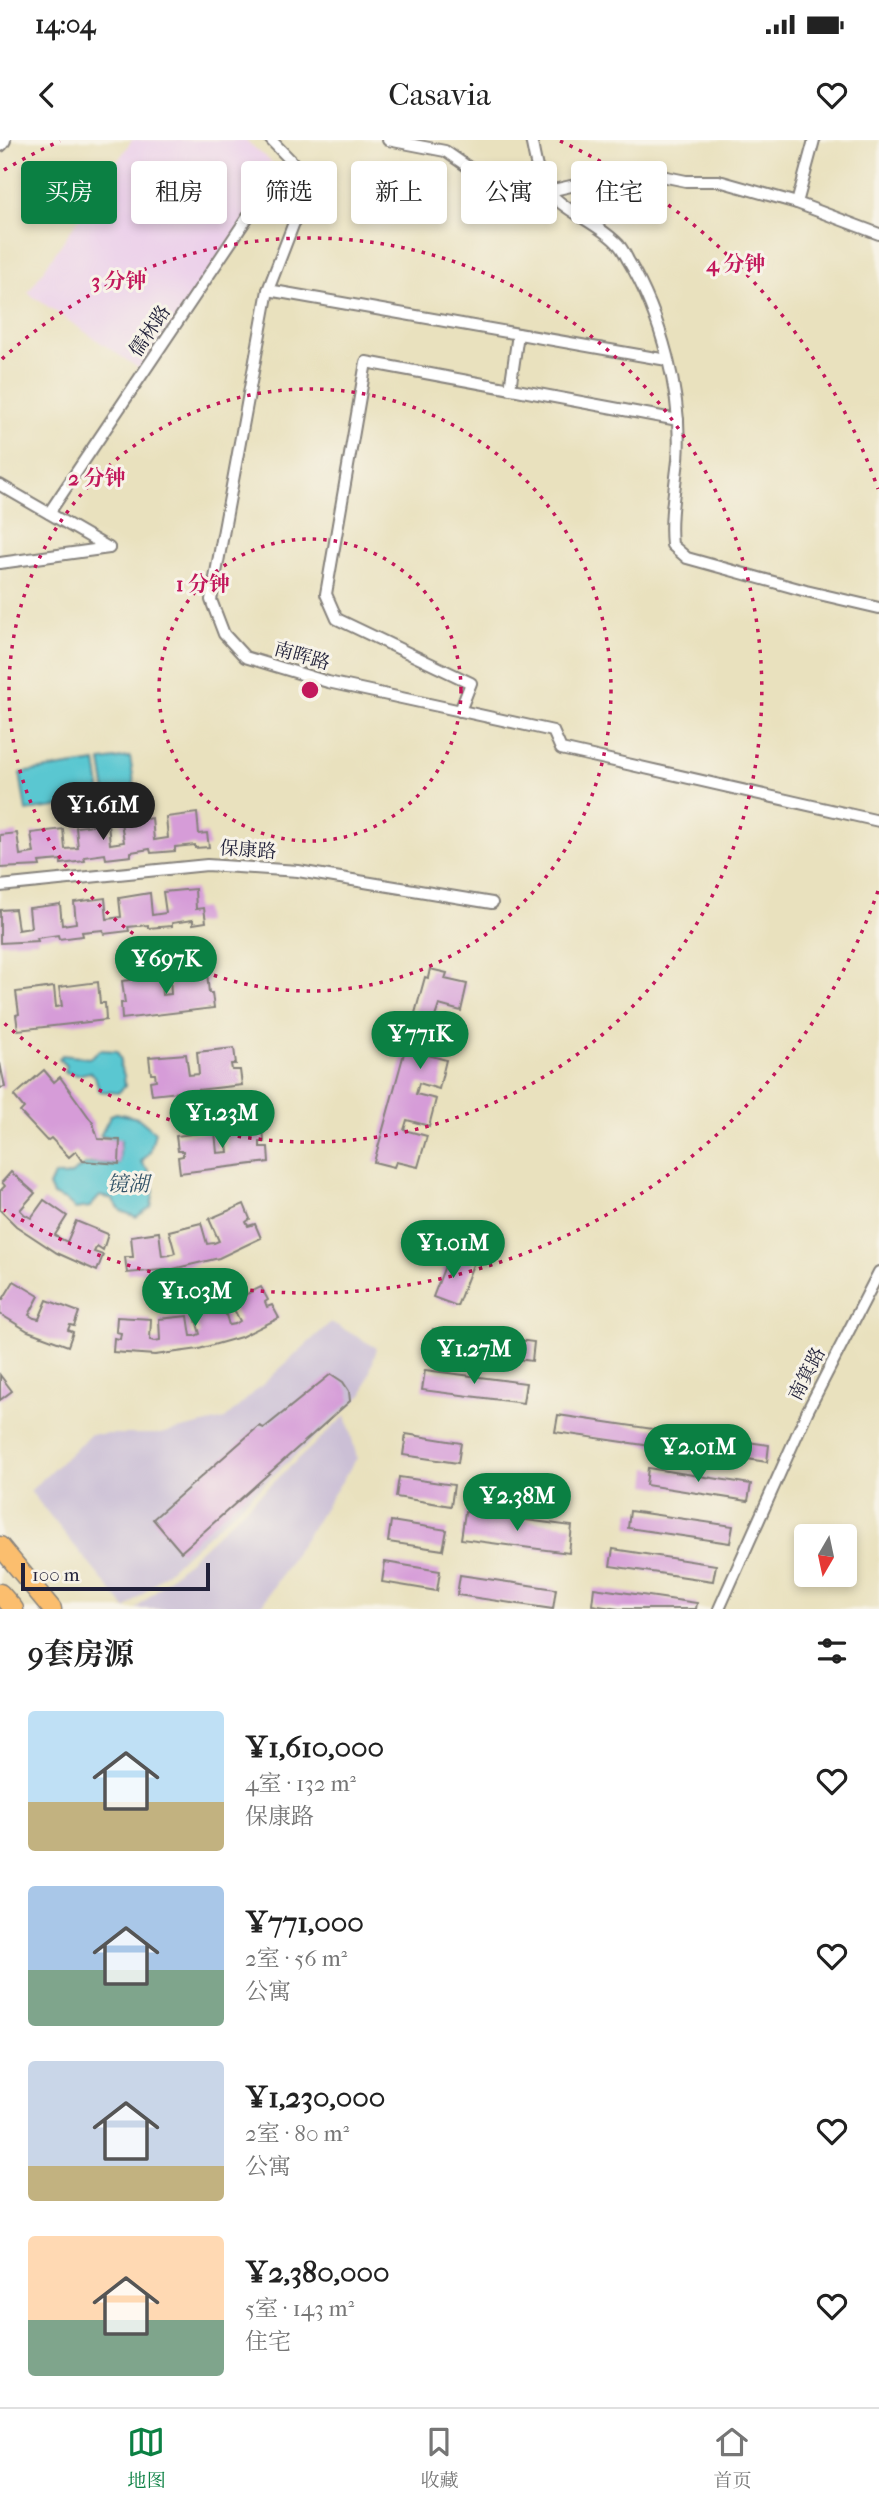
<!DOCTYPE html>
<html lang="zh">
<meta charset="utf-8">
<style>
body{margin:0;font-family:"IM FELL French Canon","Noto Serif SC",serif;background:#f2f2f2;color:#222;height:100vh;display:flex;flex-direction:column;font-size:26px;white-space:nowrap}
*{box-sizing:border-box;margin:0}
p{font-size:23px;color:#767676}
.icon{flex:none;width:38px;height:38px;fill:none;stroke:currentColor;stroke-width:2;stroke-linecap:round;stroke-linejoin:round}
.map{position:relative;height:1469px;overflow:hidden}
.sheet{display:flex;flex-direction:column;background:#fff;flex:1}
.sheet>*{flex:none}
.hud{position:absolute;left:21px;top:21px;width:838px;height:63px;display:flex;gap:14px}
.needle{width:46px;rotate:189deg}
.tools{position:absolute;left:794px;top:1384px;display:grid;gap:14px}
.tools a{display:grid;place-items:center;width:63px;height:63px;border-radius:7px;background:#fff;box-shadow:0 4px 10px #0003;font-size:35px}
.scale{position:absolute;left:21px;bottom:18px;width:189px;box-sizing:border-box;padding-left:7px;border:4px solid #22223b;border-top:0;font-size:19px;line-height:24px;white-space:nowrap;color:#22223b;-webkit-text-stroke:5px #f7f3e8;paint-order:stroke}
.price{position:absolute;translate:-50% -60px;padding:0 16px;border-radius:24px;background:#0b8043;color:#fff;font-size:23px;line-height:46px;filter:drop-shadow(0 2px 4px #0008)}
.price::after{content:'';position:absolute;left:50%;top:42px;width:21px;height:16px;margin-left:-10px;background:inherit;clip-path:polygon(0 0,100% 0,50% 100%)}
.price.on{background:#222;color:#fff}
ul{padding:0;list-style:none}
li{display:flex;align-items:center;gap:21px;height:175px;padding:0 28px}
li span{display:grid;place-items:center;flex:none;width:196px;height:140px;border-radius:7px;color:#555}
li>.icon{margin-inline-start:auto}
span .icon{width:84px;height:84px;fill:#fffc;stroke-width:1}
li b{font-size:30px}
h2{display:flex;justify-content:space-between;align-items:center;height:84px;padding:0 28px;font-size:30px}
.tag{padding:0 24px;border-radius:7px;background:#fff;box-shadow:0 4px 10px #0003;font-size:24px;line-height:63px}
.tag.on{background:#0b8043;color:#fff}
.status{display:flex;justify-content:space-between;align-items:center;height:49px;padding:0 35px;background:#fff;direction:ltr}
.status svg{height:19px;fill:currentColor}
header{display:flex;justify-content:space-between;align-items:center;height:91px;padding:0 28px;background:#fff;font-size:32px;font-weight:600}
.tab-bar{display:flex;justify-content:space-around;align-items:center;height:98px;border-top:2px solid #e0e0e0;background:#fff;font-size:19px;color:#767676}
.tab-bar a{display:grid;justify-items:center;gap:4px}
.tab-bar .on{color:#0b8043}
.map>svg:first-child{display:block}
.built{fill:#ecd1ea}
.industrial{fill:#cbbfd5}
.water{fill:#5ac7d1;stroke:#3e7486;stroke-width:2}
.building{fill:#d69cd8}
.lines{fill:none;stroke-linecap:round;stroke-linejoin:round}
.minor-casing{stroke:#86827c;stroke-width:14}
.tertiary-casing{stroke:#86827c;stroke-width:18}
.primary-casing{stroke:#86827c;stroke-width:21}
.minor{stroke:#fff;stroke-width:10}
.tertiary{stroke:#fff;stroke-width:14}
.primary{stroke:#fbbe6e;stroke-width:18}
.ring{fill:none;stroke:#c2185b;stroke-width:3.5;stroke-dasharray:3.5 7}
.labels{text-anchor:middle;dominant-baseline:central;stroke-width:6;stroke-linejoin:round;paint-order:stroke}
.street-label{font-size:19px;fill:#22223b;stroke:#f7f3e8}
.water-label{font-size:21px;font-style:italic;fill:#335468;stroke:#f7f3e8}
.centre{fill:#c2185b;stroke:#f7f3e8;stroke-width:3.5}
.ring-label{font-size:21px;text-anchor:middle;font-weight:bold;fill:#c2185b;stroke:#f7f3e8;stroke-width:6;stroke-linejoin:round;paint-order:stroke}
</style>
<div class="status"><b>14:04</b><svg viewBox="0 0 49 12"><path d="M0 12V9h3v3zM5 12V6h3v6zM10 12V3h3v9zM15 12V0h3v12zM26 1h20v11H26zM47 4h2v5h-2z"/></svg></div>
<header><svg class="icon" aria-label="back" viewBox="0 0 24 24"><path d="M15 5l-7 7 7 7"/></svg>Casavia<svg class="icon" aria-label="heart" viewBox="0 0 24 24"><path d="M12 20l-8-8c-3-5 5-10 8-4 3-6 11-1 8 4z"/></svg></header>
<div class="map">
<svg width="879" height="1469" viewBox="0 0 879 1469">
<rect width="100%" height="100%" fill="#f7f3e8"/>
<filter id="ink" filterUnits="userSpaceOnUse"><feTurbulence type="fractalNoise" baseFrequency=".0143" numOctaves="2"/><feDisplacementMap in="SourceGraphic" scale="14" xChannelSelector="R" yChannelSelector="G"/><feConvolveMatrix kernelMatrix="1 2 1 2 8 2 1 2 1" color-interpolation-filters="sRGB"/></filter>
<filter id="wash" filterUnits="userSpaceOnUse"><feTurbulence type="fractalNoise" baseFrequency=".00686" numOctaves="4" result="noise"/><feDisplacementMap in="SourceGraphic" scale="28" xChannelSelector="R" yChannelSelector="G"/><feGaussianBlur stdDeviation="1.57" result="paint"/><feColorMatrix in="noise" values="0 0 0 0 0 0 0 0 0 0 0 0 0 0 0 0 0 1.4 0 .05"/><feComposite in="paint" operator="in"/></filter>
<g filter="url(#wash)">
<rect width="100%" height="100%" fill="#e9e1be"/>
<!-- built -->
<polygon class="built" points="132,0 245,0 280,29 141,230 28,153"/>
<!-- industrial -->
<g class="industrial">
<polygon points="331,1182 377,1208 363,1254 126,1469 30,1351 91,1294 160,1294 225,1279"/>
<polygon points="346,1275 357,1318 259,1469 136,1469"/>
</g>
<!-- water -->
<g class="water">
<polygon points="130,617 136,656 107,660 101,621"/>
<polygon points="96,622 102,661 26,671 20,633"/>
<polygon points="100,910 117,911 121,920 120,926 124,935 125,946 118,953 99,951 95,936 90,932 77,935 65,932 66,926 59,919 62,915 89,918"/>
<path d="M116,973l22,5 17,14 -5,20 -9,10 8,9 -1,7 6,12 -3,17 -15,10 -15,-6 -9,-12 -12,-3 -10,11 -15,2 -10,-9 -12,-5 -4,-9 5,-11c18,3 17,-2 31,-10 8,-4 25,0 34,-1l2,-24 -21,-4 11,-21z"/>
</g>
<g id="blocks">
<!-- building -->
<g class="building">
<polygon points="197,673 199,694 207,693 209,707 195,708 195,705 175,707 175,711 151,713 150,709 131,712 131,716 106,719 105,714 84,717 85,721 61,724 61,720 39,722 40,726 0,728 0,695 17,693 20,715 34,713 31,693 63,689 65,709 78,708 76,687 108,683 110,704 124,702 121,682 152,678 154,700 168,698 166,677"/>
<polygon points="195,749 196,769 204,768 206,782 193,784 193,780 172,783 172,786 148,788 148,785 128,787 129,791 104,794 103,790 82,792 83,796 59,799 58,795 37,798 38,801 0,803 0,770 15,769 18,790 31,788 29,768 60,764 62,785 76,783 74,762 105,758 107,779 121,777 119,758 150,753 152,775 166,773 163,752"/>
<polygon points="430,829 447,833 445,839 467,844 461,871 439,865 435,877 457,882 450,910 428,904 425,914 446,920 439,949 419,943 416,954 436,959 429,986 407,980 404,990 427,996 418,1027 396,1022 394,1027 374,1022 425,837 428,838"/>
<polygon points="207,832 209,853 212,853 214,868 122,879 121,863 125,863 122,841 160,836 162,855 171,854 170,836"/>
<polygon points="98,842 100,863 105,863 106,880 18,890 16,875 19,874 16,852 54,847 56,867 62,866 59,847"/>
<polygon points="234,908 236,924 231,924 232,930 240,930 242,945 152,955 150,941 156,940 155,934 151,934 149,917 186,914 189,935 199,934 197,912"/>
<polygon points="0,923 5,947 0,948"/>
<polygon points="44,930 54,942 60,937 93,983 98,999 120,1000 119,1024 83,1021 76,1011 69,1017 51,998 47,1001 20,972 24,968 14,956"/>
<polygon points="263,986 264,1002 260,1002 260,1007 268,1007 269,1022 180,1033 178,1017 183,1016 183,1011 178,1011 176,996 215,991 217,1013 228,1012 225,990"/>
<polygon points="11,1032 35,1053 20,1070 24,1074 31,1078 44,1060 67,1076 55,1095 61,1099 67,1102 76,1081 108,1094 103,1110 97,1106 94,1112 103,1115 97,1131 57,1113 16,1086 0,1070 0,1051 5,1046 2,1042"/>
<polygon points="244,1064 250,1079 246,1082 248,1086 255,1084 261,1098 219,1118 173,1129 127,1133 125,1117 133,1117 131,1096 159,1092 162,1116 170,1115 175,1113 169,1091 201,1083 207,1104 214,1103 219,1101 209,1079"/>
<polygon points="450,1113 474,1122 457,1166 433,1157"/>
<polygon points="14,1141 39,1156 29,1175 34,1178 39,1179 47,1160 79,1172 74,1186 70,1185 68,1190 73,1192 68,1206 28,1191 0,1174 0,1158 3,1159"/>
<polygon points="261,1147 268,1160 265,1162 267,1167 272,1165 279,1178 241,1197 199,1209 155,1215 113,1212 114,1198 120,1199 121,1193 116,1192 117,1177 151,1179 150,1200 155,1201 160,1200 159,1179 188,1176 191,1196 195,1196 200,1194 194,1173 223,1165 229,1185 235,1184 240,1181 230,1162"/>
<polygon points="433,1189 534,1202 532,1221 431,1208"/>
<polygon points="425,1230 526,1243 523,1263 422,1250"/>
<polygon points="331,1234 343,1242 349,1251 350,1261 181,1412 153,1379 259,1286 264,1288"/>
<polygon points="0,1235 12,1251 0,1260"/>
<polygon points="558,1275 660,1290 658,1307 555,1292"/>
<polygon points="666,1290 769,1305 767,1322 664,1306"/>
<polygon points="406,1294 461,1303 458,1323 403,1315"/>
<polygon points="648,1328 751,1344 748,1361 646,1345"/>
<polygon points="399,1337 454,1345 451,1366 396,1357"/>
<polygon points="630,1371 733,1386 730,1403 628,1388"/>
<polygon points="465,1372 572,1386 569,1413 461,1399"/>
<polygon points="391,1381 447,1390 443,1410 388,1402"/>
<polygon points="613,1409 716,1425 713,1441 610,1426"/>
<polygon points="385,1422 440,1431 437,1451 382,1442"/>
<polygon points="460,1435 556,1449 553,1469 457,1455"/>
<polygon points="594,1448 697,1463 696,1469 619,1469 592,1465"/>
</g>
</g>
</g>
<g filter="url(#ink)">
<use href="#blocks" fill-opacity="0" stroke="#86827c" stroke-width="2"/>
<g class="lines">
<!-- minor casing -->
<g class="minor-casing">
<g id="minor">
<polyline points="271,0 302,32 305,54 268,150 211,460 224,494 245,517 328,542 553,591 561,609 879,681"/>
<polyline points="388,0 445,11 471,29 539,37"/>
<path d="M531,0c4,15 5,33 13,46 18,25 51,35 72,56 5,4 9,12 12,18 33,55 55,136 50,200 -3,29 -9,56 -6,85l15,13 119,33 73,17"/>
<polyline points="549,51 637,31 686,41 719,41 797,63 879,94"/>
<polyline points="797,63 814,0"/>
<polyline points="268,150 667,220"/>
<polyline points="510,249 518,194"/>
<polyline points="0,345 109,408"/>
<polyline points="49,373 280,29"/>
<polyline points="0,423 109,408"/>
<polyline points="460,571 471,543 337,479 326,454 366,222 678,280"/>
<polyline points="0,746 207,725 298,731 492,763"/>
<polyline points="719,1469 808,1270 879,1132"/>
</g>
</g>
<!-- tertiary casing -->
<g class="tertiary-casing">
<polyline id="tertiary" points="0,4 3,0"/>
</g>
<!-- primary casing -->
<g class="primary-casing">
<g id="primary">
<polyline points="0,1406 52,1469"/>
<polyline points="0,1453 14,1469"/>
</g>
</g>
<!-- minor -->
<use href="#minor" class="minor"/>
<!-- tertiary -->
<use href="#tertiary" class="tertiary"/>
<!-- primary -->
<use href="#primary" class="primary"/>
</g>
</g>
<!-- distance rings -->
<g class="ring">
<circle cx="310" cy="550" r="151"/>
<circle cx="310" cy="550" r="301"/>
<path d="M2 219A452 452 0 1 1 2 881"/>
<path d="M878 751A603 603 0 0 1 4 1070M4 30A603 603 0 0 1 60 1M560 1A603 603 0 0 1 878 349"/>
</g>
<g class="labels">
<!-- street labels -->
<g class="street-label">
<text transform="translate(150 191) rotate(-56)">儒林路</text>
<text transform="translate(302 516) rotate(16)">南晖路</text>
<text transform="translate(248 710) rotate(4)">保康路</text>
<text transform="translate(807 1234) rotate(-63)">南箕路</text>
</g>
<!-- water labels -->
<g class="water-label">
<text x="128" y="1044">镜湖</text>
</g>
</g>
<circle cx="310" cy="550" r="10" class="centre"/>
<g class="ring-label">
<text x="736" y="131">4 分钟</text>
<text x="119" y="148">3 分钟</text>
<text x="97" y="345">2 分钟</text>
<text x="203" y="451">1 分钟</text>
</g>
</svg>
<div class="tools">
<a><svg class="needle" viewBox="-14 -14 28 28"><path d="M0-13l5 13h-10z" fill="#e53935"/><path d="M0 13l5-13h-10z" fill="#767676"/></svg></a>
</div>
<div class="scale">100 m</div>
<b class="price on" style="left:103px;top:702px">¥1.61M</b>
<b class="price" style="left:166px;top:856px">¥697K</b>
<b class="price" style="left:420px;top:931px">¥771K</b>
<b class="price" style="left:222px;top:1010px">¥1.23M</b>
<b class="price" style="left:453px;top:1140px">¥1.01M</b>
<b class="price" style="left:195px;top:1188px">¥1.03M</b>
<b class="price" style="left:474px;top:1246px">¥1.27M</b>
<b class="price" style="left:698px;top:1344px">¥2.01M</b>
<b class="price" style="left:517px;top:1393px">¥2.38M</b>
<div class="hud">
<a class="tag on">买房</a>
<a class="tag">租房</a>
<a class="tag">筛选</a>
<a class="tag">新上</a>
<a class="tag">公寓</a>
<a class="tag">住宅</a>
</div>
</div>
<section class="sheet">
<h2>9套房源<svg class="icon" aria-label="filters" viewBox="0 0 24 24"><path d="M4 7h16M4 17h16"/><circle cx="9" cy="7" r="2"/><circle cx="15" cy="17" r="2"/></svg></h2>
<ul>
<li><span style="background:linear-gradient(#bfe0f5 65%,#c2b280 0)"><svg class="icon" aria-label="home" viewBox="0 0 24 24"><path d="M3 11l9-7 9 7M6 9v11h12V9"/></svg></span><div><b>¥1,610,000</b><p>4室 · 132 m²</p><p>保康路</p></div><svg class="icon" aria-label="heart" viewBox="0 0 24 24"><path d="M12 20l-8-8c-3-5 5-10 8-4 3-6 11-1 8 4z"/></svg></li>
<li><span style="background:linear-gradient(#a9c7e8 60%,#7fa58c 0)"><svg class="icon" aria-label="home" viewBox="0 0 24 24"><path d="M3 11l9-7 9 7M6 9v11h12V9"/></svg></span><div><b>¥771,000</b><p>2室 · 56 m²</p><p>公寓</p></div><svg class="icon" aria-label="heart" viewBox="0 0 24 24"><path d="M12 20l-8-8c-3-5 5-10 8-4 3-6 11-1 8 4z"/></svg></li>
<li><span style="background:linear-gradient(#c9d6e8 75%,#c2b280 0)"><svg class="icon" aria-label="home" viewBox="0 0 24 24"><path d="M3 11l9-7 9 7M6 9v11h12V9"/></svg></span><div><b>¥1,230,000</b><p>2室 · 80 m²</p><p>公寓</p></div><svg class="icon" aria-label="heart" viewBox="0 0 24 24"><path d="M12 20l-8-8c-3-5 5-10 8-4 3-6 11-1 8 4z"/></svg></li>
<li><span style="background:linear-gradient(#ffd9b3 60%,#7fa58c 0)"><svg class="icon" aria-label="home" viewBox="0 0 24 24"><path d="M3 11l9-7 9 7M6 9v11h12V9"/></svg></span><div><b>¥2,380,000</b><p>5室 · 143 m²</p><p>住宅</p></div><svg class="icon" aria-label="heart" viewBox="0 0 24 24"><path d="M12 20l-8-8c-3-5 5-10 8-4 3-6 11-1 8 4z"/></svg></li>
</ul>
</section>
<nav class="tab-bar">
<a class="on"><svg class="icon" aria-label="map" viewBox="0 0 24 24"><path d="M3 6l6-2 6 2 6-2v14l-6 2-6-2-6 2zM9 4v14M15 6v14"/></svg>地图</a>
<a><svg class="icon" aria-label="saved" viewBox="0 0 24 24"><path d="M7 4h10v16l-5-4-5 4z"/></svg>收藏</a>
<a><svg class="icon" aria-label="home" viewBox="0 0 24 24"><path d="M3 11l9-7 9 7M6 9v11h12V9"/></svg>首页</a>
</nav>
